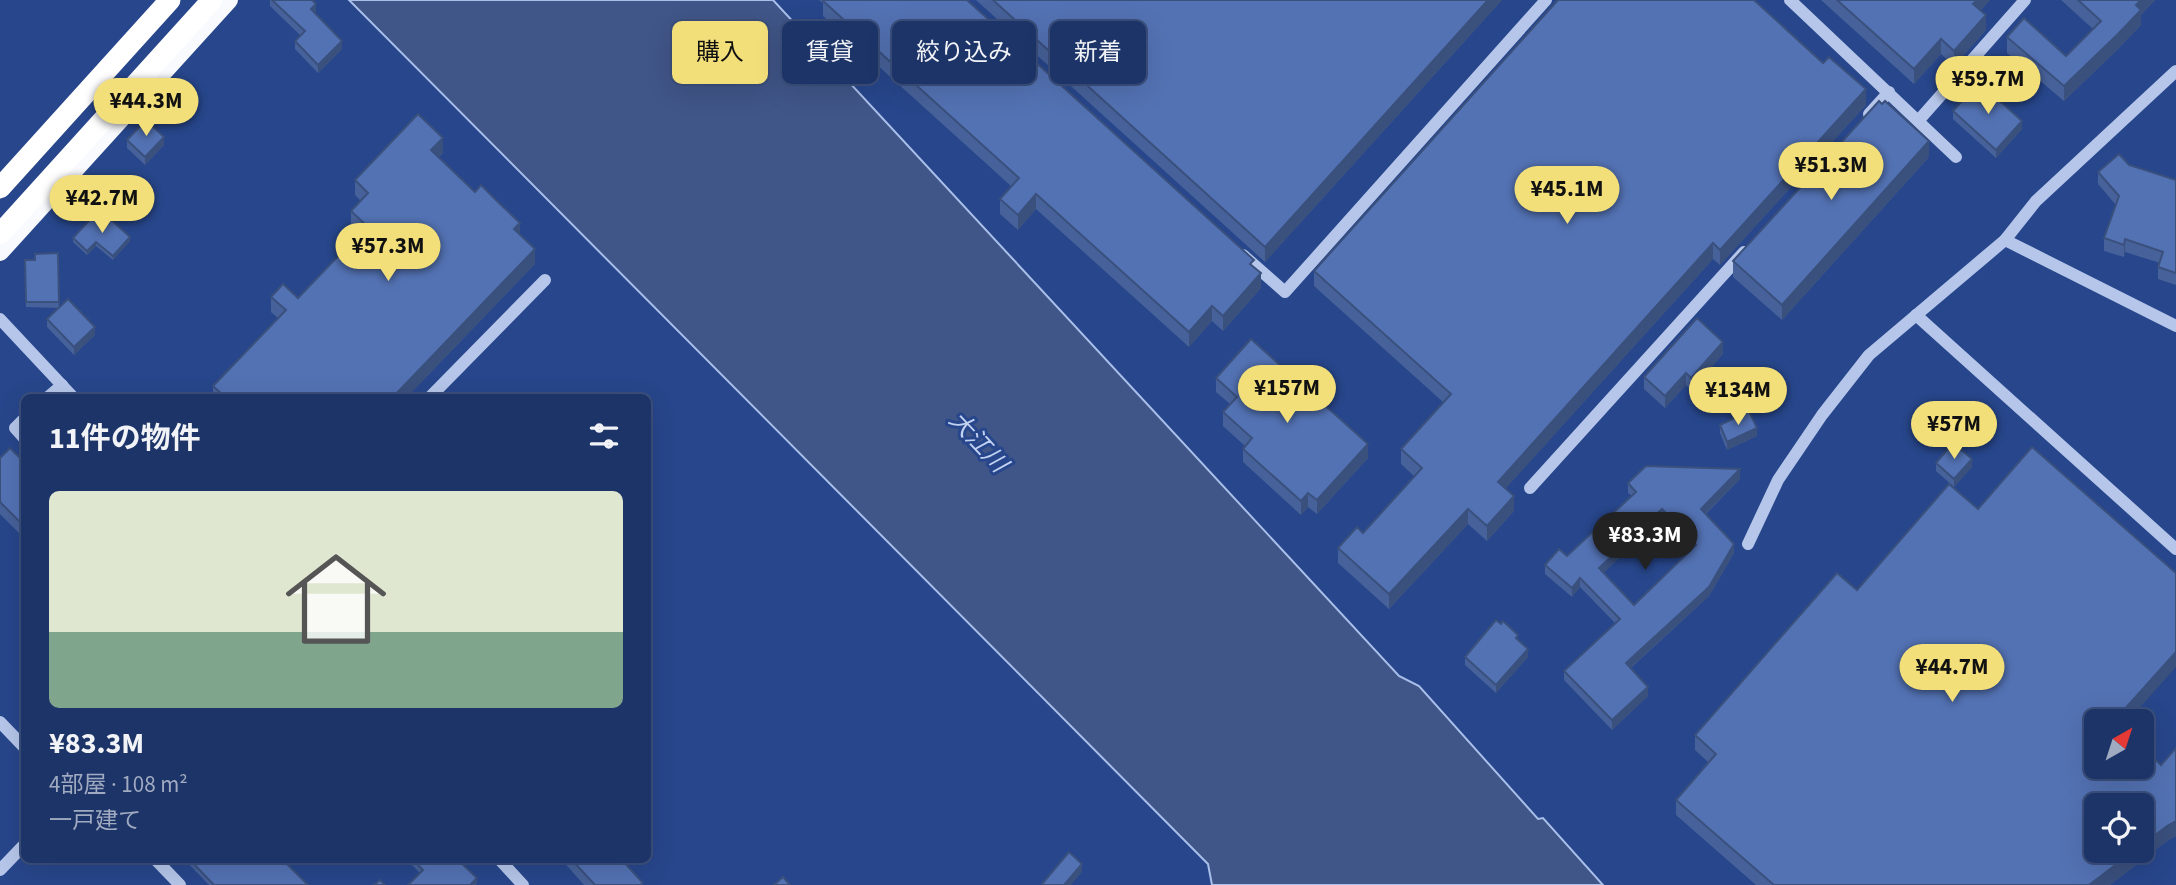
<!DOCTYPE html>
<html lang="ja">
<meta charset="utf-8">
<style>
body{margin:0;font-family:"Source Sans 3","Noto Sans JP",sans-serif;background:#253c6e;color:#f1f3f6;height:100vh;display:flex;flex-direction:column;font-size:26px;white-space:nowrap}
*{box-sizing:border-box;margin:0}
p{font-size:23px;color:#a0aac0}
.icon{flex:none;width:38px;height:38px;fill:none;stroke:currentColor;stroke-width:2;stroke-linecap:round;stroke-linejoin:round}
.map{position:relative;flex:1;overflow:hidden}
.drawer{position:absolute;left:21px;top:394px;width:630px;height:469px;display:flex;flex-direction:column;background:#1d3468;border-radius:10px;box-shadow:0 7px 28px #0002,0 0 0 2px #3b4f7c}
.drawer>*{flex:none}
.top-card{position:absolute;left:672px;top:21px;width:665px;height:63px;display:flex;gap:14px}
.needle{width:46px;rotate:39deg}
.buttons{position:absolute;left:2084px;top:709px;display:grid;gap:14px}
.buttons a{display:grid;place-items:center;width:70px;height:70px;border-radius:10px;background:#1d3468;box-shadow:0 7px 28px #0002,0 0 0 2px #3b4f7c;font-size:35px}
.price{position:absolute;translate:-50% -60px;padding:0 16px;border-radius:24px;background:#f2df7a;color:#111;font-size:23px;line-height:46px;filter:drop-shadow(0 2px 4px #0008)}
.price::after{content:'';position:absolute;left:50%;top:42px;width:21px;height:16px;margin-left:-10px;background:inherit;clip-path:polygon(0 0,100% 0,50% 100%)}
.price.on{background:#222;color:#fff}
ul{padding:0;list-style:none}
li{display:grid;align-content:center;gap:14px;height:371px;padding:0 28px}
li span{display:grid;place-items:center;height:217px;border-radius:10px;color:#555}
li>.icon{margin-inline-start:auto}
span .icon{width:126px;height:126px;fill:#fffc;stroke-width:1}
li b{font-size:30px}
h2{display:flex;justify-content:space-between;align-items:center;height:84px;padding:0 28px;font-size:30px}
.chip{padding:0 24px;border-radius:10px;background:#1d3468;box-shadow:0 7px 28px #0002,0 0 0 2px #3b4f7c;font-size:24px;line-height:63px}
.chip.on{background:#f2df7a;color:#111}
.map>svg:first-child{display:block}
.water{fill:#405688;stroke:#a9bfea;stroke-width:2}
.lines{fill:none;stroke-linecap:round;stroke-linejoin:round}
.minor{stroke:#b5c6ea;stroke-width:12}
.major{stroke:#f8fafe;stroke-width:18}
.highway{stroke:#fff;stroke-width:21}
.wall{fill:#47629a;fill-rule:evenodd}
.shaded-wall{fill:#3a507d}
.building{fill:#5372b3;stroke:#3a507d;stroke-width:2;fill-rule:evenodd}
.labels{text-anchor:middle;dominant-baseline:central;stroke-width:6;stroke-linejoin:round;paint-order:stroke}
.water-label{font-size:24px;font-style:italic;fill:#c1d1f1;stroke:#27468b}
</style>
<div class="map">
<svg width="2176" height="885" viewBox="0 0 2176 885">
<rect width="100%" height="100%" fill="#27468b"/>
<!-- water -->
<polygon class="water" points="349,0 773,0 1399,676 1419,686 1538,819 1543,818 1603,885 1212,885 1208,864"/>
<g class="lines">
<!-- minor -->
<g class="minor">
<polyline points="1790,0 1956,157"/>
<polyline points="1869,114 1889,92"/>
<polyline points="1919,120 2025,0"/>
<polyline points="2005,240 2176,326"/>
<polyline points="1243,255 1285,292 1546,0"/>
<polyline points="1916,315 2176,549"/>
<polyline points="0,319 73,397"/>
<polyline points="48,397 62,385"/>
<polyline points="430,397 545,280"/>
<polyline points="24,419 15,428 24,438"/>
<polyline points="1530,488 1744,252"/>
<polyline points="1748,544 1778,480 1822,415 1869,355 2005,240 2036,201 2176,71"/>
<polyline points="0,722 24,747"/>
<polyline points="155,859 180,885"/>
<polyline points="499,859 523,885"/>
<polyline points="0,870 24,845"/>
</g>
<!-- major -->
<polyline class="major" points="0,252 229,0"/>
<!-- highway -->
<g class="highway">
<polyline points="0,188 170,0"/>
<polyline points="0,234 212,0"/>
</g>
</g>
<!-- wall -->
<g class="wall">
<polygon points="270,0 312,0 316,12 315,13 342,49 318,73 295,49 295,41 301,36 270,6"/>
<polygon points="819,0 967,0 1254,267 1261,288 1223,331 1212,321 1189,347 1036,209 1018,230 1000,214 1000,199 1011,186 823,16 823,3"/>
<polygon points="976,0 1502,0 1265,262"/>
<polygon points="1821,0 1990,0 1981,10 1986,30 1954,66 1941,54 1914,84"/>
<polygon points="2061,0 2155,0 2141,15 2141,25 2118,49 2064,101 2007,53 2007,37 2066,56 2093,29"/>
<polygon points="1866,105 1720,265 1713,259 1506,488 1514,511 1487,541 1468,524 1389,609 1338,563 1338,548 1363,533 1414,476 1401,464 1401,449 1443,402 1314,286 1314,271"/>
<polygon points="1953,111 2022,129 1996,158 1953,119"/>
<polygon points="127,140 164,145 145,165 127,148"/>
<polygon points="443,153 439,157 520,235 535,264 407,397 213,397 213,386 278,318 271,312 271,297 298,298 359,234 351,226 351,211 361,201 355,195 355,180"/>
<polygon points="1929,157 1782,320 1733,277 1733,261"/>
<polygon points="2129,165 2176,180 2176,285 2158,279 2158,267 2160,263 2125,252 2124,257 2104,251 2104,238 2116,205 2098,184 2098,172"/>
<polygon points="102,221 130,241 113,260 96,246 87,255 73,242 73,238"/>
<polygon points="58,253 59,307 95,335 74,355 47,327 47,319 59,308 26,307 25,260 35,260"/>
<polygon points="1723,354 1691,390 1686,385 1665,408 1644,389 1644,377"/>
<polygon points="1216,378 1368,458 1317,514 1308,507 1301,515 1243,462 1243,449 1245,446 1223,426 1223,412 1230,404 1216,392"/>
<polygon points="1720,425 1757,436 1727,450 1720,433"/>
<polygon points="0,458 24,462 24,538 0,514"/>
<polygon points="1936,463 1972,467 1954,487 1936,471"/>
<path d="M1740,479l-34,35 28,39 -25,43 -78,72 17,28 -36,34 -48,-50v-9l51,-48 -35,-36 -8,10 -27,-23v-9l22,-9 65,-60 -4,-3v-10zM1662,518l29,32 -57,55 -31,-32z"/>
<polygon points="1857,590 2096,721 2161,765 2176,748 2176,836 2167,841 2110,885 1756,885 1676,815 1676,800 1708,762 1695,750 1695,735"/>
<polygon points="1518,640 1528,657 1496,693 1465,665 1465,657"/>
<polygon points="184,859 282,859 308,885 209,885"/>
<polygon points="406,859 457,859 477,883 475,885 408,885 420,873"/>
<polygon points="561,859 621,859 643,885 584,885"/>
</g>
<!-- shaded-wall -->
<g class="shaded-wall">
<polygon points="1488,0 1502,0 1265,262 1265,247"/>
<polygon points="1977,0 1990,0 1973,19 1973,4"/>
<polygon points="2141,0 2155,0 2141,15 2141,25 2118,49 2064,101 2064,86"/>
<polygon points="316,4 316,12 311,17 311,9"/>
<polygon points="1986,15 1986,30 1954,66 1954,51"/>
<polygon points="1941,39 1941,54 1914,84 1914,69"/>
<polygon points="342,41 342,49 318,73 318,65"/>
<polygon points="1866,89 1866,105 1720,265 1720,250"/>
<polygon points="2022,121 2022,129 1996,158 1996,150"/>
<polygon points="164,137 164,145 145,165 145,157"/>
<polygon points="443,138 443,153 431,165 431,150"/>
<polygon points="1929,141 1929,157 1782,320 1782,305"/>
<polygon points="1036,194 1036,209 1018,230 1018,215"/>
<polygon points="520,223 520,238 514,229"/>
<polygon points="130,237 130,241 113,260 113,256"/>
<polygon points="2125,239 2125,252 2124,257 2124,245"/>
<polygon points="96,242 96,246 87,255 87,251"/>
<polygon points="1713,243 1713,259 1498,497 1498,482"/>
<polygon points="535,249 535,264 407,397 393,397"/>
<polygon points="1261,273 1261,288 1223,331 1223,316"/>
<polygon points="1212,306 1212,321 1189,347 1189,332"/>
<polygon points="95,327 95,335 74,355 74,347"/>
<polygon points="1723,342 1723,354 1691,390 1691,378"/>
<polygon points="1686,373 1686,385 1665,408 1665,396"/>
<polygon points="1757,428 1757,436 1727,450 1727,442"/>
<polygon points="1368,444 1368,458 1317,514 1317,500"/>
<polygon points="1972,459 1972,467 1954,487 1954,479"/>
<polygon points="1740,469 1740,479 1701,518 1701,509"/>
<polygon points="1308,493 1308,507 1301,515 1301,501"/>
<polygon points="1514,496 1514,511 1487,541 1487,526"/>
<polygon points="1468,509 1468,524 1389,609 1389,594"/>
<polygon points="1662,509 1662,518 1599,577 1599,568"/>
<polygon points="1734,544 1734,553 1709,596 1626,672 1626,663"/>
<polygon points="1580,578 1580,587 1572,597 1572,588"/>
<polygon points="1528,649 1528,657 1496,693 1496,685"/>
<polygon points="2176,652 2176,667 2128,721 2114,721"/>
<polygon points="1648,687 1648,696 1612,730 1612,720"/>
<polygon points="2176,821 2176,836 2167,841 2110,885 2089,885 2135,850 2142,850 2142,845 2167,826"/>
<polygon points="1082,864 1082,872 1071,885 1064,885"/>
<polygon points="477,878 477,883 475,885 470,885"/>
</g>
<!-- building -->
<g class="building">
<polygon points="272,0 312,0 316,4 311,9 342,41 318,65 295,41 305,31"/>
<polygon points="824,0 967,0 1254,260 1250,264 1261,273 1223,316 1212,306 1189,332 1036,194 1018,215 1000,199 1019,178 823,1"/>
<polygon points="993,0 1488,0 1265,247"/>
<polygon points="1558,0 1754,0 1823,63 1829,57 1866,89 1720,250 1713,243 1498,482 1514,496 1487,526 1468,509 1389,594 1338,548 1357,527 1363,533 1422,468 1401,449 1451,394 1314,271"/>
<polygon points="1837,0 1977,0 1973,4 1986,15 1954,51 1941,39 1914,69"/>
<polygon points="2078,0 2141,0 2136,5 2141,10 2118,34 2064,86 2007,37 2024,18 2066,56 2101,21"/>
<polygon points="1979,82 2022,121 1996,150 1953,111"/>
<polygon points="1879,101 1882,104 1885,101 1929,141 1782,305 1733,261"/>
<polygon points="418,114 443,138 431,150 475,192 481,185 499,203 520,223 514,229 535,249 393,397 225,397 213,386 286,310 271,297 283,284 298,298 367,226 351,211 368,193 355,180"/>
<polygon points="146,120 164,137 145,157 127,140"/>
<polygon points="2119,154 2129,165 2176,180 2176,273 2158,267 2163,252 2125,239 2124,245 2104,238 2119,196 2098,172"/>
<polygon points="95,214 102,221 107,216 130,237 113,256 96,242 87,251 73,238"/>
<polygon points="58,253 59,302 26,302 25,260 35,260 35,254"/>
<polygon points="68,299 95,327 74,347 47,319"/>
<polygon points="1697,318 1723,342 1691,378 1686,373 1665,396 1644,377"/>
<polygon points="1251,339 1368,444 1317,500 1308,493 1301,501 1243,449 1252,438 1223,412 1237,397 1216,378"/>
<polygon points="1749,411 1757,428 1727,442 1720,425"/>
<polygon points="1953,443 1972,459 1954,479 1936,463"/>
<polygon points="2032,447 2176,573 2176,652 2114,721 2096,721 2096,766 2142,766 2142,748 2161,765 2176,748 2176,821 2167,826 2142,845 2142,805 2096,805 2096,850 2135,850 2089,885 1774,885 1676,800 1716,754 1695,735 1837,573 1857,590 1949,484 1978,509"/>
<polygon points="10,448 24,462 24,526 0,502 0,458"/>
<path d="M1646,466l94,3 -39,40 33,35 -25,43 -83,76 22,24 -36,33 -48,-49 56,-52 -40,-41 -8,10 -27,-23 14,-16 8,7 69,-64 -8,-9zM1662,509l34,36 -62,60 -35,-37z"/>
<polygon points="1496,620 1501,624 1503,621 1518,635 1516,638 1528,649 1496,685 1465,657"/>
<polygon points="1069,852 1082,864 1064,885 1043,885 1042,884"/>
<polygon points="189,859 282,859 308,885 214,885"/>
<polygon points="412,859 457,859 477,878 470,885 408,885 423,870"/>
<polygon points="571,859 621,859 643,883 640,885 595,885"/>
<polygon points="783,877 790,885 774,885"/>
<polygon points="380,880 385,885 374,885"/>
</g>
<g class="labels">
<!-- water labels -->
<g class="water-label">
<text transform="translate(978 442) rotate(47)">大江川</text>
</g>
</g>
</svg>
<div class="buttons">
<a><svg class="needle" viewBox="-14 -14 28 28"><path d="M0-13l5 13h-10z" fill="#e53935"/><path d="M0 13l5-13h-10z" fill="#a0aac0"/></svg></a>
<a><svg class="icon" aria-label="locate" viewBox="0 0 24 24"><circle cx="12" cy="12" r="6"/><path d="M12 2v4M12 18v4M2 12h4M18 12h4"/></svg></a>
</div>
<b class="price" style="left:1988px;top:116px">¥59.7M</b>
<b class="price" style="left:146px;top:138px">¥44.3M</b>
<b class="price" style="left:1831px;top:202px">¥51.3M</b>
<b class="price" style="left:1567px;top:226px">¥45.1M</b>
<b class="price" style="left:102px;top:235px">¥42.7M</b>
<b class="price" style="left:388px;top:283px">¥57.3M</b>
<b class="price" style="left:1287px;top:425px">¥157M</b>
<b class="price" style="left:1738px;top:427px">¥134M</b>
<b class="price" style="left:1954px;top:461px">¥57M</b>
<b class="price on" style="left:1645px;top:572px">¥83.3M</b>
<b class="price" style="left:1952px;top:704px">¥44.7M</b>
<div class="top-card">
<a class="chip on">購入</a>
<a class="chip">賃貸</a>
<a class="chip">絞り込み</a>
<a class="chip">新着</a>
</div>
<section class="drawer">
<h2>11件の物件<svg class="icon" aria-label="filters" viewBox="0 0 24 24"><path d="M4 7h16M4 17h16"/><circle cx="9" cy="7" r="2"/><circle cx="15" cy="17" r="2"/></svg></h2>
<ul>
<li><span style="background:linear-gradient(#dfe7d0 65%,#7fa58c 0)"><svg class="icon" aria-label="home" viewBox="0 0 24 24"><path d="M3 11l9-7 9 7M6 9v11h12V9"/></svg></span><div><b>¥83.3M</b><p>4部屋 · 108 m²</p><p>一戸建て</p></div></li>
</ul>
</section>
</div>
